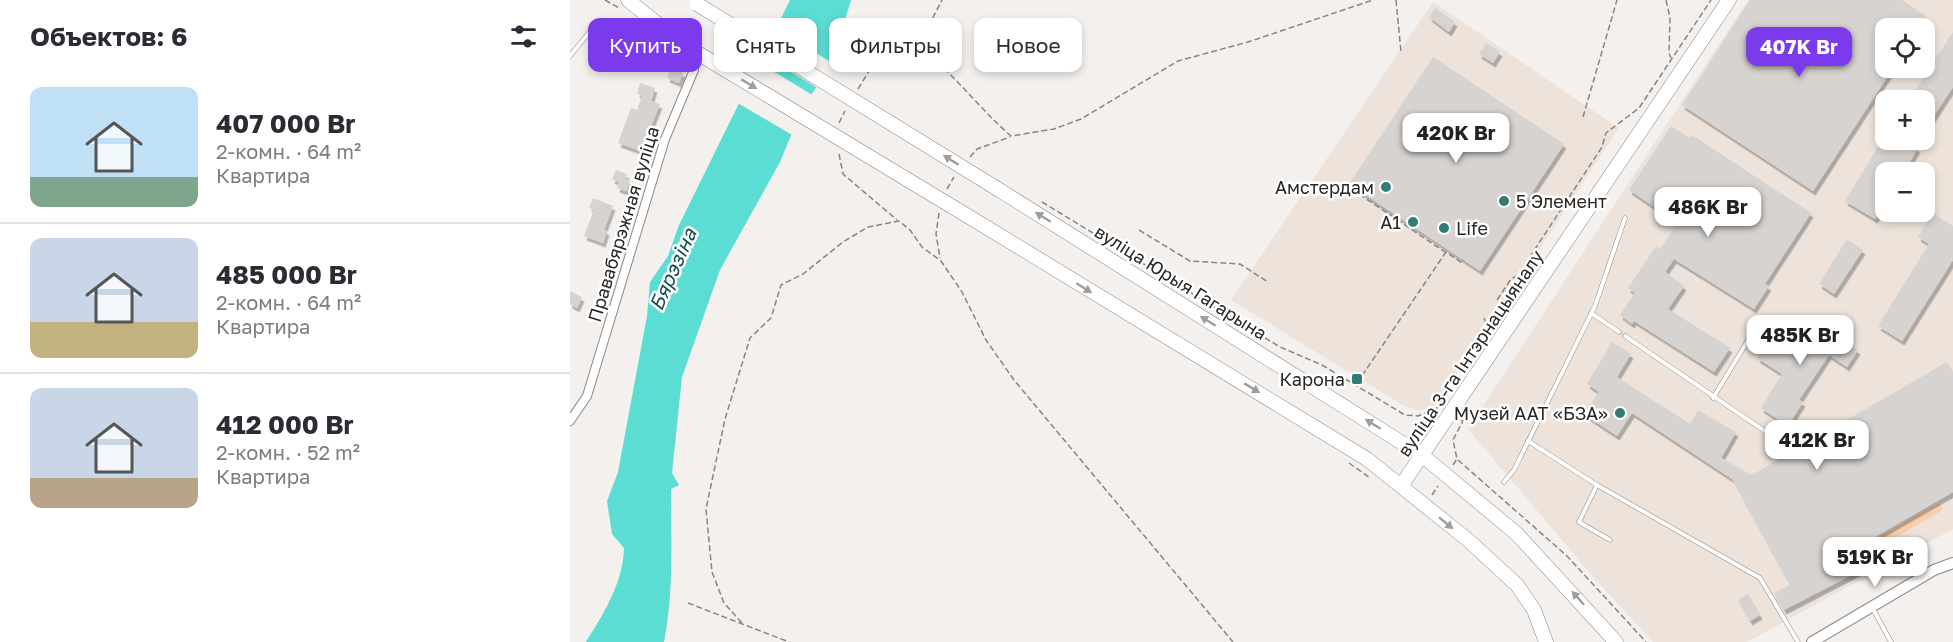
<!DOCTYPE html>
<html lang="ru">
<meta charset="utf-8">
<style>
body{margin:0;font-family:"Golos Text",sans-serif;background:#f7f7f7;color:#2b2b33;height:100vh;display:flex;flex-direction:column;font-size:22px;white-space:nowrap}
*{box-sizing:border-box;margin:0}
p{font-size:20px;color:#7c7c81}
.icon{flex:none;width:33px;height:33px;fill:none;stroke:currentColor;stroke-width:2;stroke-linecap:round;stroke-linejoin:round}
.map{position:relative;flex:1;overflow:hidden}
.side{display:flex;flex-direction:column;background:#fff;width:570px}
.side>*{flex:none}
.top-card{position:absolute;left:18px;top:18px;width:570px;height:54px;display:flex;gap:12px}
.tools{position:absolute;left:1305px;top:18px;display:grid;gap:12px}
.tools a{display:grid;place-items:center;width:60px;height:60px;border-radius:12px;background:#fff;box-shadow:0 3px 9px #0003;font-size:30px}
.price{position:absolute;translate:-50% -51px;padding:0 14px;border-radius:12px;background:#fff;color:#222;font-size:20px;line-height:39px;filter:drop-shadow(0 2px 3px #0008)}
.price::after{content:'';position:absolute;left:50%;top:36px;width:18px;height:14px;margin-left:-9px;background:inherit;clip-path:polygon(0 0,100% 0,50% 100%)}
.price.on{background:#7c3aed;color:#fff}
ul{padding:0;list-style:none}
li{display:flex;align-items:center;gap:18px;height:150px;padding:0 30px}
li+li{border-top:2px solid #e1e1e2}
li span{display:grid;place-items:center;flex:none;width:168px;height:120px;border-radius:12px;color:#555}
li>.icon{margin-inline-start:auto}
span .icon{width:72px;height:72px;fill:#fffc;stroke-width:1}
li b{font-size:26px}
h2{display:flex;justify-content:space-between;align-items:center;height:72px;padding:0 30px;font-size:26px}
.pill{padding:0 21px;border-radius:12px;background:#fff;box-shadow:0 3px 9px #0003;font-size:21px;line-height:54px}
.pill.on{background:#7c3aed;color:#fff}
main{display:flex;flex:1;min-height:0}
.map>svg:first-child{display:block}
.built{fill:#ede3db;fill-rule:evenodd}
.green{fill:#f8cfad}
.water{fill:#5bddd3}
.pier{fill:#f4f0ed}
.building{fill:#d7d3d0;filter:url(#shadow)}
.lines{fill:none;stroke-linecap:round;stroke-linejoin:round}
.service-casing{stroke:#8c8886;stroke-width:5}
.minor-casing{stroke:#8c8886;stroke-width:10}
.tertiary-casing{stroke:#8c8886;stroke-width:12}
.primary-casing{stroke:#8c8886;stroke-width:15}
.path{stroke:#878583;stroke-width:1.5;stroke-dasharray:6 3;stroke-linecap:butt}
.service{stroke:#fff;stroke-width:4}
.minor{stroke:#fff;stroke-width:8}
.tertiary{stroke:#fff;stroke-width:10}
.primary{stroke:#fff;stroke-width:14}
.primary-bridge-casing{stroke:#8c8886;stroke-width:15;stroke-linecap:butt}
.primary-bridge{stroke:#fff;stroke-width:14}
.oneway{fill:#9f9e9d}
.poi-dot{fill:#337b75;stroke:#fff;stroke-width:2}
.labels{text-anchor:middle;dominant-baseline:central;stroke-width:5;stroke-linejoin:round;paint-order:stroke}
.poi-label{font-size:18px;fill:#292726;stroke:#fff;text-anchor:end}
.street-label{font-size:18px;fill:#292726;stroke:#fff}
.water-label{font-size:20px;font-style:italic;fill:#164e4a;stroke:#fff}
</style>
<main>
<section class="side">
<h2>Объектов: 6<svg class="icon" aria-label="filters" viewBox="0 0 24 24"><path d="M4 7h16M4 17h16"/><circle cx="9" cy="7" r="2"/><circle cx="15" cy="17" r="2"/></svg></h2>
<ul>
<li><span style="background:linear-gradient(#bfe0f5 75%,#7fa58c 0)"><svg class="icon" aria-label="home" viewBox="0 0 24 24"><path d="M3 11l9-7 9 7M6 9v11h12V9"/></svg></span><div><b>407 000 Br</b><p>2-комн. · 64 m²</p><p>Квартира</p></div></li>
<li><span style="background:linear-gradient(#c9d6e8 70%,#c2b280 0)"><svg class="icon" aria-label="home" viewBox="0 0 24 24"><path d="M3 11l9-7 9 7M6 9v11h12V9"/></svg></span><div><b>485 000 Br</b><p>2-комн. · 64 m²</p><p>Квартира</p></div></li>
<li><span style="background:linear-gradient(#c9d6e8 75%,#b9a48a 0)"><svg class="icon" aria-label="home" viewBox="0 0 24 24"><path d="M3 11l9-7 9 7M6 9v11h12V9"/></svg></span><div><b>412 000 Br</b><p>2-комн. · 52 m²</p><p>Квартира</p></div></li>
</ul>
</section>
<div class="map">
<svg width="1383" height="642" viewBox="0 0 1383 642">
<defs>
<filter id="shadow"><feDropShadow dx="2.5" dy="4.5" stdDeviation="0" flood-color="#0004"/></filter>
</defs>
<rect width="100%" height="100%" fill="#f4f0ed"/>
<!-- built -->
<g class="built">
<path d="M1178,0h205v529l-206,113h-94l-57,-62 -128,-151zM1316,28h38v40h-38zM1316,100h38v40h-38zM1316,172h38v40h-38z"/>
<polygon points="863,2 1049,128 868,403 858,409 847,410 834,406 661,300"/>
</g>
<!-- green -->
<polygon class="green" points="1369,503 1373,510 1309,547 1304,540"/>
<!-- water -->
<path class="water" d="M220,0h61l-19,63 -30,46 -22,53 -60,108 -38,107 -10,96 7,12 -8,4c0,51 3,102 -7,153h-78c18,-29 37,-59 38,-94l-12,-14 -5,-33 11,-29 29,-156 3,-34 18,-26 11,-31z"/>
<!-- pier -->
<g class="pier">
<polygon points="203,27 264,64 249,89 190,53"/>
<polygon points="186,61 244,96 224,136 166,102"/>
</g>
<!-- building -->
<g class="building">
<polygon points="1180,0 1332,0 1356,16 1348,28 1316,28 1316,68 1323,68 1243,191 1112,105"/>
<polygon points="865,8 885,22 879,32 859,17"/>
<polygon points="1383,32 1383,87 1360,122 1354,118 1354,100 1339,100"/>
<polygon points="916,43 930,52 923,63 909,54"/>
<polygon points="863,57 994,144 910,271 779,184"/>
<polygon points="101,68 113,73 109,83 97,78"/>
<polygon points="70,83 85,88 81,101 90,104 71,151 48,143 61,108 67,110 72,95 67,94"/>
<polygon points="1101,126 1120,138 1122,135 1241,213 1195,284 1199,286 1184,309 1104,259 1095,272 1114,286 1098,309 1160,348 1144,372 1064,321 1062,324 1050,315 1065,293 1058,288 1086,246 1090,249 1111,218 1092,205 1089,210 1059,190"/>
<polygon points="1312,140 1334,140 1348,148 1334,172 1316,172 1316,202 1305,219 1275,201"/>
<polygon points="46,170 57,174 55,179 60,180 56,191 47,188 49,182 42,179"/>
<polygon points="23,198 43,206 34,230 37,231 33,243 14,236 24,210 19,208"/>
<polygon points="1363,213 1383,226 1383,260 1332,341 1308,326 1359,244 1348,237"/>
<polygon points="1277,239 1293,250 1264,294 1249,284"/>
<polygon points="0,291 12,297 7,308 0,304"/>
<polygon points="1238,318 1288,350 1277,367 1259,355 1229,400 1233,402 1218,426 1191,408 1212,374 1187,358 1202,335 1220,347"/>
<polygon points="1042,342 1061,354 1047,377 1120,424 1128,410 1166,432 1151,458 1182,475 1377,362 1383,373 1383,492 1282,550 1293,569 1214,610 1204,593 1220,585 1162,479 1062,413 1047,436 1014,414 1029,392 1017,384"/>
<polygon points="1178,594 1190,615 1180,621 1168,600"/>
</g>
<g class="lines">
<!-- service casing -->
<g class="service-casing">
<g id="service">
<polyline points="0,56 22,29"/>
<polyline points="1021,313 1049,332"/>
<polyline points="1055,336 1202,436"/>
<polyline points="1143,398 1191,319"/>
<polyline points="958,441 1027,485 1009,522 1040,540"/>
<polyline points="934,482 944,470 1025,306 1055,218"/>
<polyline points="1027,485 1190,578 1228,642"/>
<polyline points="1303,609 1321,642"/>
</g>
</g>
<!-- minor casing -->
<g class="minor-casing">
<polyline id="minor" points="0,421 17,396 95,139 124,70"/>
</g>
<!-- tertiary casing -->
<g class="tertiary-casing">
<polyline id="tertiary" points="1242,642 1364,570 1383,563"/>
</g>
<!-- primary casing -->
<g class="primary-casing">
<g id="primary">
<polyline points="58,0 111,43"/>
<polyline points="431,191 853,456 947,534 1046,642"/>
<polyline points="411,224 797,459 898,540 947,585 964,610 976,642"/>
<polyline points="831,486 1159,0"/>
</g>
</g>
<!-- path -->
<g class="path">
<polyline points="35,0 49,8"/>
<polyline points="826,0 831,52"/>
<polyline points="1096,0 1100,18 1099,53 1101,58"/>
<polyline points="100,49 100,56 116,65"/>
<polyline points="342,58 372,0"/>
<path d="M288,89l16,-26 16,1 37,-11c31,26 54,57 84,83l43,-7 27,-10 97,-58 70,-19 125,-42"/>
<polyline points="1013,117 1047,0"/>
<polyline points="269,123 275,111"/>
<polyline points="269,154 273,174 327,220"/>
<polyline points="400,157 407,149 440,137"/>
<polyline points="377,189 384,177"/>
<polyline points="793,193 792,196 875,252"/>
<polyline points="472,202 710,347 752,365 835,415 848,416 869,407"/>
<polyline points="369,213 366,234 370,258"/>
<polyline points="569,230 620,261 670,264 698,282"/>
<polyline points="927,300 941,279 948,275 1032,147 1036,133 1069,108 1141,0"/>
<polyline points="914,318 919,331"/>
<polyline points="787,383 876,252 892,263 893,260"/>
<polyline points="888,460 997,556 1076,642"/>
<polyline points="779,463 800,478"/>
<polyline points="883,465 887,459 883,440 893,421 890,419"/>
<polyline points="862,495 868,486"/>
<polyline points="118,603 219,642"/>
<polyline points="172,623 154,603 142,572 136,509 155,419 180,338 201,318 211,285 233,274 273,242 298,227 329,221 340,230 352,247 371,261 392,292 416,340 444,380 663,642"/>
</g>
<!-- service -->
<use href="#service" class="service"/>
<!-- minor -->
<use href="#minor" class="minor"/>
<!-- tertiary -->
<use href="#tertiary" class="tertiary"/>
<!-- primary -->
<use href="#primary" class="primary"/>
<!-- primary-bridge casing -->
<g class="primary-bridge-casing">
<g id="primary-bridge">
<polyline points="127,4 431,191"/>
<polyline points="111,43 411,224"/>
</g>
</g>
<!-- primary-bridge -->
<use href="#primary-bridge" class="primary-bridge"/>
</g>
<!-- one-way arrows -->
<defs><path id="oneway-solid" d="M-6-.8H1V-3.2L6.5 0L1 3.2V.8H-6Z" transform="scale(1.5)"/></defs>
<g class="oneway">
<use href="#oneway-solid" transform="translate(179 84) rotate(31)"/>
<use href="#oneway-solid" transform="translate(381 160) rotate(-148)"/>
<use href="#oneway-solid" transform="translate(473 217) rotate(-148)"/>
<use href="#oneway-solid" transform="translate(514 288) rotate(32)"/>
<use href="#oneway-solid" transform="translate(638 321) rotate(-148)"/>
<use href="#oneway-solid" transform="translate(682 388) rotate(31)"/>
<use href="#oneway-solid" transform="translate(803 424) rotate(-148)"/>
<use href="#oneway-solid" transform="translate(876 523) rotate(39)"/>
<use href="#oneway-solid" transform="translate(1008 598) rotate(-132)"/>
</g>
<!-- markers -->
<g class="poi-dot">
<circle cx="816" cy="187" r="6"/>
<circle cx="934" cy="201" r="6"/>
<circle cx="843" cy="222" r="6"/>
<circle cx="874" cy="228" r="6"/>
<rect x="781" y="373" width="12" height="12" rx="3"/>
<circle cx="1050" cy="413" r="6"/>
</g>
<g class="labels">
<!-- poi labels -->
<g class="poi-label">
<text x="804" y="187">Амстердам</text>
<text x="946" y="201" text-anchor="start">5 Элемент</text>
<text x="831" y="222">A1</text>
<text x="886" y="228" text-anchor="start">Life</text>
<text x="775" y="379">Карона</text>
<text x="1038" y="413">Музей ААТ «БЗА»</text>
</g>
<!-- street labels -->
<g class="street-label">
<text transform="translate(53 224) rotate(-73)">Правабярэжная вуліца</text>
<text transform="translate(611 282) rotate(32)">вуліца Юрыя Гагарына</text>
<text transform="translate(900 353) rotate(-56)">вуліца 3-га Інтэрнацыяналу</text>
</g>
<!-- water labels -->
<g class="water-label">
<text transform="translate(102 269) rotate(-66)">Бярэзіна</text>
</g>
</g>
</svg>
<div class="tools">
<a><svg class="icon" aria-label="locate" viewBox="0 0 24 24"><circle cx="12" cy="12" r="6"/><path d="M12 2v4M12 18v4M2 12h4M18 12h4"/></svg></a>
<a>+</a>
<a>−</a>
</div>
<b class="price on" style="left:1229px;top:78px">407K Br</b>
<b class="price" style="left:886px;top:164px">420K Br</b>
<b class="price" style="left:1138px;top:238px">486K Br</b>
<b class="price" style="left:1230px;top:366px">485K Br</b>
<b class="price" style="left:1247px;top:471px">412K Br</b>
<b class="price" style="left:1305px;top:588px">519K Br</b>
<div class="top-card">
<a class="pill on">Купить</a>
<a class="pill">Снять</a>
<a class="pill">Фильтры</a>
<a class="pill">Новое</a>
</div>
</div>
</main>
